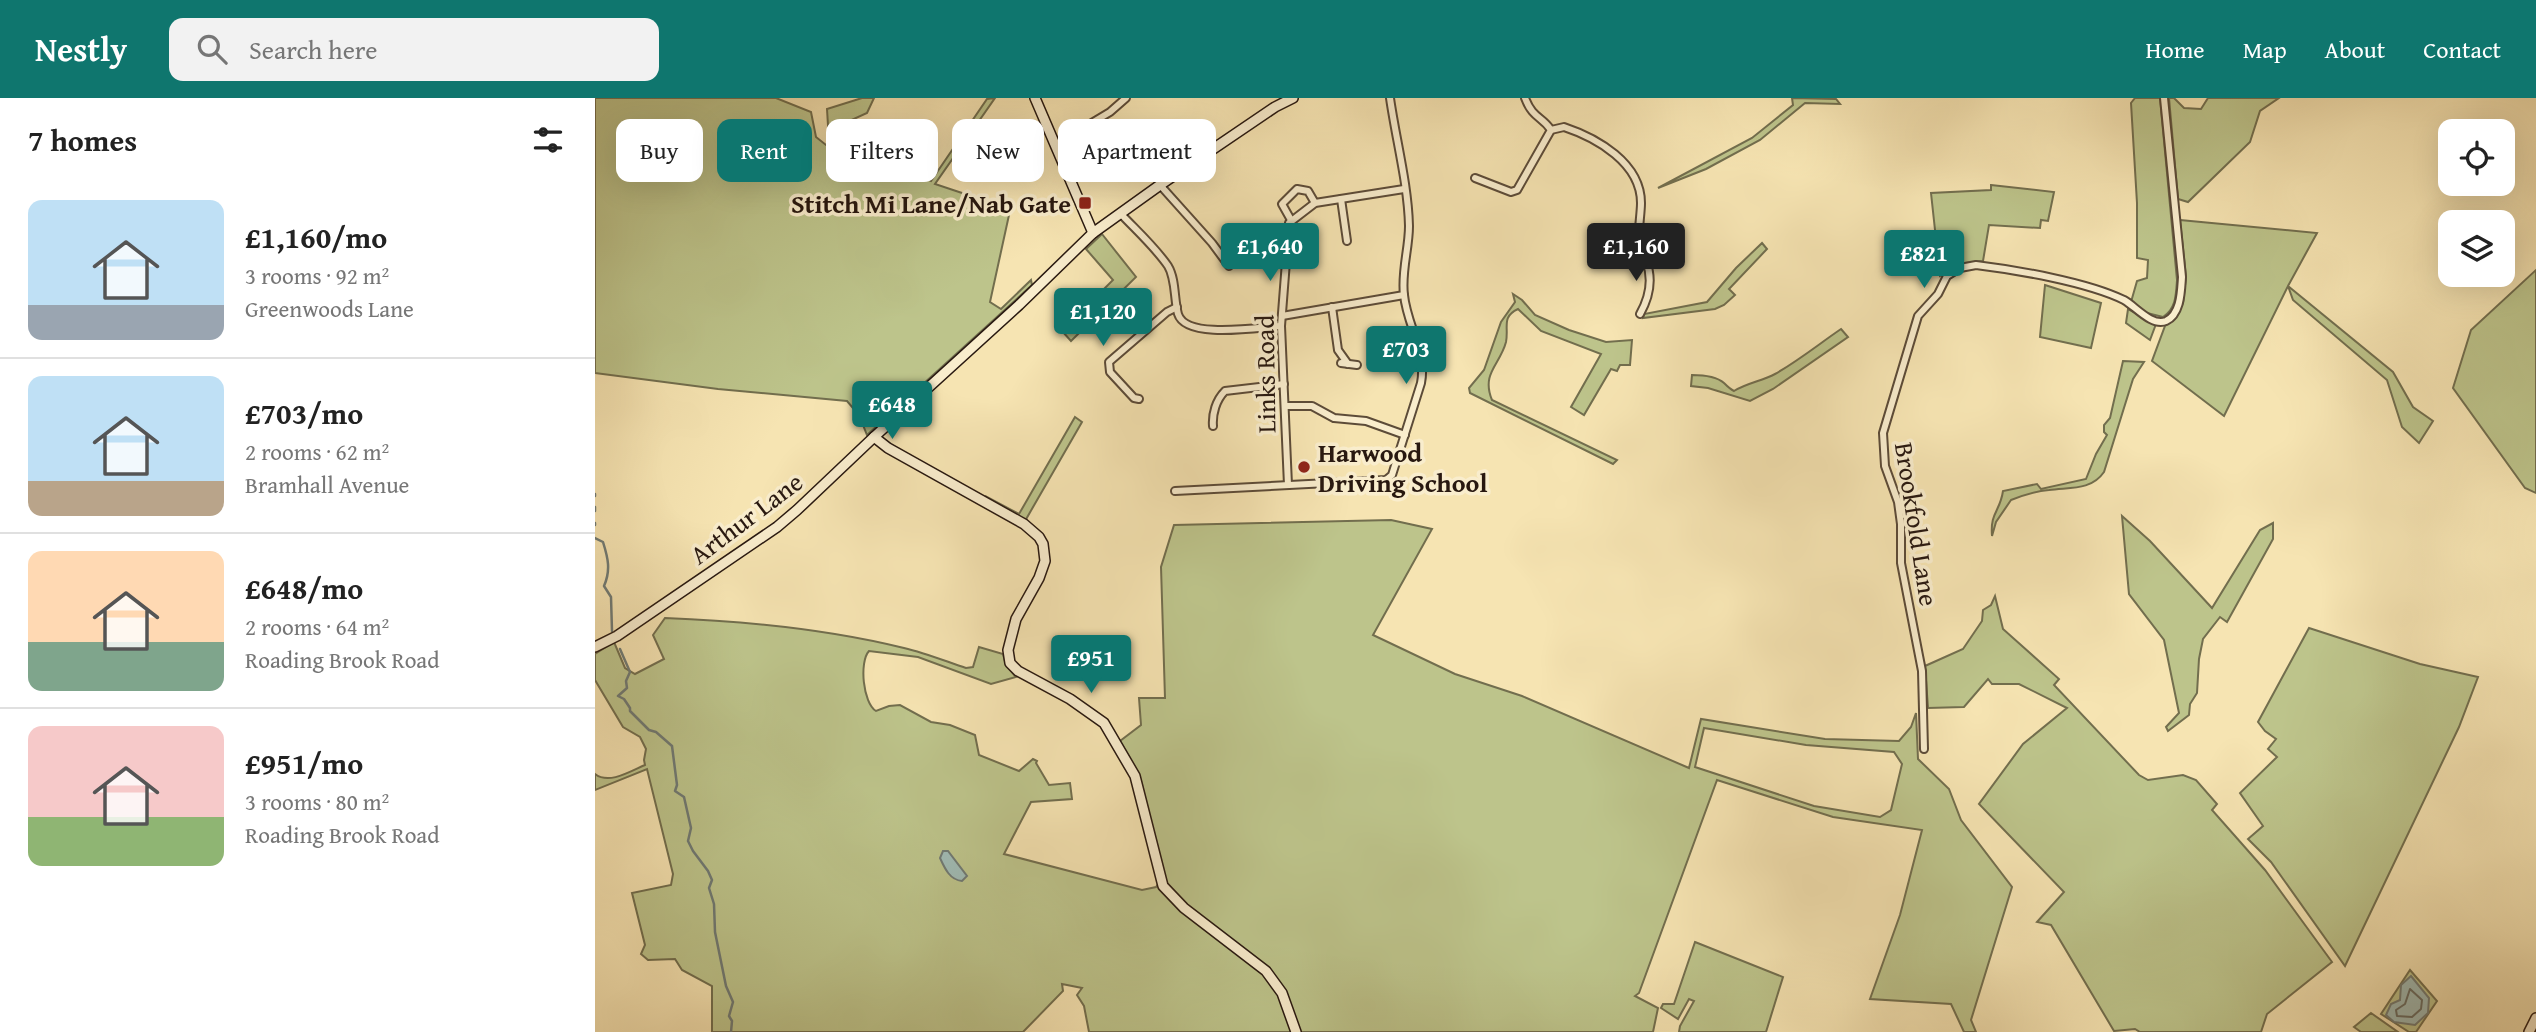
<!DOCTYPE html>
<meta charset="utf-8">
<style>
body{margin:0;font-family:"Gentium Book Plus",serif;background:#f2f2f2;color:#222;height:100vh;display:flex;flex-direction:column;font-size:26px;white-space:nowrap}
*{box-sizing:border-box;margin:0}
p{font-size:23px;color:#767676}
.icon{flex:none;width:38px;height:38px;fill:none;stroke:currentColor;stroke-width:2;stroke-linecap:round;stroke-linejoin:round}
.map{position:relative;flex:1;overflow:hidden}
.sheet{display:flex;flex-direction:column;background:#fff;width:595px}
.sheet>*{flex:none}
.banner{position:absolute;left:21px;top:21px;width:665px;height:63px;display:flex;gap:14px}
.tools{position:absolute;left:1843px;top:21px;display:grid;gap:14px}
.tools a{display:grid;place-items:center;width:77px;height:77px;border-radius:14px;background:#fff;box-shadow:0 7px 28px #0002;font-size:35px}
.price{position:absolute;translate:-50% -60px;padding:0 16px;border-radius:7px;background:#0f766e;color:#fff;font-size:23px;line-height:46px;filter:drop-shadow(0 2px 4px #0008)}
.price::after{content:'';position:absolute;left:50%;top:42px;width:21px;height:16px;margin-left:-10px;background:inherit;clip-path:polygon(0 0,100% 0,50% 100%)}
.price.selected{background:#222;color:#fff}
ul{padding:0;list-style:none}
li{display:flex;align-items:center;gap:21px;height:175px;padding:0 28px}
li+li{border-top:2px solid #e0e0e0}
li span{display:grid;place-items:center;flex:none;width:196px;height:140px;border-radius:14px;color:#555}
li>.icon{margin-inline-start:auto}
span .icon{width:84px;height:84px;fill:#fffc;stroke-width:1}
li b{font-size:30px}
h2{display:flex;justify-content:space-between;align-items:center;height:84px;padding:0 28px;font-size:30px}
.chip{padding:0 24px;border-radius:14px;background:#fff;box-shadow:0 7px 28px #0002;font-size:24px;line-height:63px}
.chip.selected{background:#0f766e;color:#fff}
header{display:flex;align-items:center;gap:42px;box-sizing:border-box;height:98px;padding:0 35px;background:#0f766e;color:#fff}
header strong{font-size:33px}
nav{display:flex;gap:38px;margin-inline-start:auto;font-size:24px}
.search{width:490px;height:63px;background:#f2f2f2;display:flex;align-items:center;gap:18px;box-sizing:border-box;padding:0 24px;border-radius:14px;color:#767676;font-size:26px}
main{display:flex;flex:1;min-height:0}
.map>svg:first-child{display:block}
.green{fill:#bdc48b;stroke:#726e4e;stroke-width:2;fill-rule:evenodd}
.water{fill:#a0bcb6;stroke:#707a74;stroke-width:2}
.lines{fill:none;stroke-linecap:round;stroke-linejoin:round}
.shore{stroke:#646a63;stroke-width:2}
.stream{stroke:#707a74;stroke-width:2.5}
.street-casing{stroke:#5c4b38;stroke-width:10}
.secondary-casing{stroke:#281810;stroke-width:12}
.street{stroke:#f9edcd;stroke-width:6}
.secondary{stroke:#f9edcd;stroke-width:9}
.poi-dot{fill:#8f2418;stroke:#f9edcd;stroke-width:2.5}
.labels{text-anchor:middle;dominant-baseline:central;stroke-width:7;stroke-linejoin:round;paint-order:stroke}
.poi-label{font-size:26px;font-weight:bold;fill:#281810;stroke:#f9edcd;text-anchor:end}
.street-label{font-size:26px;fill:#281810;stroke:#f9edcd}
</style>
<header>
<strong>Nestly</strong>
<div class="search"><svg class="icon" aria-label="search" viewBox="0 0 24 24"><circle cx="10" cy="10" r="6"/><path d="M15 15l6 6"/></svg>Search here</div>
<nav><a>Home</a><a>Map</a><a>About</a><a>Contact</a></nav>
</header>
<main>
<section class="sheet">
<h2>7 homes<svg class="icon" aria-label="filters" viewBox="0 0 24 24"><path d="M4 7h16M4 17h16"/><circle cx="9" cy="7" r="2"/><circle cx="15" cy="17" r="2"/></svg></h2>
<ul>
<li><span style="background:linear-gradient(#bfe0f5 75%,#9aa5b1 0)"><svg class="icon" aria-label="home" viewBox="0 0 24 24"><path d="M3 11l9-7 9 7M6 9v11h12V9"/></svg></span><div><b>£1,160/mo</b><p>3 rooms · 92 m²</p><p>Greenwoods Lane</p></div></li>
<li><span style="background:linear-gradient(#bfe0f5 75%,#b9a48a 0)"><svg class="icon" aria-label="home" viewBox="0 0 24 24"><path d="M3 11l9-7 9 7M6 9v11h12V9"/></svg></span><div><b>£703/mo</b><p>2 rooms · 62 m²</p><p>Bramhall Avenue</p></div></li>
<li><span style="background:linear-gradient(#ffd9b3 65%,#7fa58c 0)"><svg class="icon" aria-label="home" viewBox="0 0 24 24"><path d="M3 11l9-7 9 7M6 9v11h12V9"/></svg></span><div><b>£648/mo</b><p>2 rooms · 64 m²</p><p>Roading Brook Road</p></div></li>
<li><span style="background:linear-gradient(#f6c9c9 65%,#8fb573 0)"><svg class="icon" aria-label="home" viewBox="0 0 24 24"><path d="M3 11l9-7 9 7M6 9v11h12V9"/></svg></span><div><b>£951/mo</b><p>3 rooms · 80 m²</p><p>Roading Brook Road</p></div></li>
</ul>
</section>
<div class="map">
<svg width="1941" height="934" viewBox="0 0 1941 934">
<rect width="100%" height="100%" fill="#f6e4b2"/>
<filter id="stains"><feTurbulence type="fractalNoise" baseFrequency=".00286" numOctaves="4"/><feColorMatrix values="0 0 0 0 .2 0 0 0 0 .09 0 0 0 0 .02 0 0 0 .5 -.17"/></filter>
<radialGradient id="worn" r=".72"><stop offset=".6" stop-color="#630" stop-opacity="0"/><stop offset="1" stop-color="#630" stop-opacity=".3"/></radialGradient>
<!-- green -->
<g class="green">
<polygon points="0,0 181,0 216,14 221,39 231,47 234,44 232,11 267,0 279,0 272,15 252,24 240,38 336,83 392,1 400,0 340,86 376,98 414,117 395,204 406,211 436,182 437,187 272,337 264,317 252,303 123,291 0,275"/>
<polygon points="1197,0 1241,1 1245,6 1210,5 1165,42 1111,71 1063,90 1157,40 1198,7"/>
<path d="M1540,0h25l17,182c-1,15 -1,29 -14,37l-16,-4 -16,-11 6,-21 10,-3 1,-18 -11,-2v-55l-6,-100z"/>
<polygon points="1574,0 1579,0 1589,10 1606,11 1613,0 1684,0 1665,13 1655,44 1593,104 1583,101"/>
<polygon points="1396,87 1459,94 1453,123 1446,122 1445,130 1394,127 1388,163 1370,165 1345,178 1336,95 1396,92"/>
<polygon points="1585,122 1722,135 1693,188 1798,274 1818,309 1838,323 1824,345 1807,329 1792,282 1698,202 1693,188 1629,318 1557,263 1570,228 1580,221 1588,205 1591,179"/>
<polygon points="507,136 541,179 476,243 467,233 518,182 491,151"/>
<polygon points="1167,145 1172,151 1134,191 1140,197 1129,207 1120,211 1048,220 1049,216 1112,204 1141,170"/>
<polygon points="1941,172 1941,395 1930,390 1858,290 1876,232"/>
<polygon points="1450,187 1506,205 1496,250 1445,239"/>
<path d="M918,196l9,6 13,15 34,15 37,12 26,-2 -2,25h-10l-3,6 -6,-2 -27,46 -13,-8 30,-53 -60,-23 -23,-22c-17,8 -9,18 -12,33 -6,23 -25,31 -14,58l125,60 -4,4 -143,-71 -1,-5 15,-18 17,-48 14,-20z"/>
<polygon points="1533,211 1561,226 1555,242 1531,225"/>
<path d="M1246,231l7,8 -75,52 -23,12 -42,-13 -17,-2 1,-11c10,0 24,1 32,8 3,3 6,6 10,8 13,-8 28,-10 41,-17 23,-13 44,-30 66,-45z"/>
<path d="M1528,263l21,1 -11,17 -29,93c-13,19 -35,15 -55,18 -13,1 -25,5 -38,10l-15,22 -4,14c-2,-24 8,-24 11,-45l34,-7 4,5 45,-10 10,-25 11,-19 -3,-3v-7l6,-7z"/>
<polygon points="480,319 487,324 430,423 390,398 424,416"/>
<polygon points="1527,418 1555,443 1617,510 1665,432 1678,425 1678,441 1632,524 1625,519 1608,541 1604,561 1602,595 1595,606 1594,617 1573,633 1571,629 1584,615 1569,542 1534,496"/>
<path d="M796,422l41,9 -59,106 82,39 67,22 167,72 12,-49 124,20 74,2 12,-14 5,-14 2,46 31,30 12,31 51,67 -41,133 5,12h-12l-13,-28 -81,-5 30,-84 22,-85 -89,-13 -116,-37 -78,213 -4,3 23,12 -5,24h-564l-5,-26 -7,-11 5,-7 -20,-4 1,7 -40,41h-311v-46l-30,-16 -7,-11 -27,1 -7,-6 4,-9 -13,-52 39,-8 2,-11 -26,-105 -52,21v-16c14,11 36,-3 50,-9l-1,-5 2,-11 -6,-12 -17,-10 -28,-47v-26l19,-12 11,26 10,6 29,-15 -11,-24 12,-17c80,3 162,11 239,30 21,5 41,13 62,20l7,-1 6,-20 24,7 3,11 10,12 -25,7 -73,-27 -49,-6c-10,11 -6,52 7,60l13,-5 11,-1 31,17 19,3 25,10 4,20 40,16 14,-12 4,2 -1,2 13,22 21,-2 2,16 -41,3 -27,52 138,36 14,-3 7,-10 -24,-101 -19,-35 21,-16 -2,-27h26l-4,-131 13,-42zM1109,630l102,17 88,7 8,12 -11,46 -11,7 -66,-11 -119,-39z"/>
<polygon points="1400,498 1408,531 1464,581 1459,587 1544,677 1553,682 1588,677 1601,682 1622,706 1617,712 1670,772 1737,864 1672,916 1666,934 1545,934 1540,931 1519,933 1456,827 1442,824 1469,794 1384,706 1428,646 1472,610 1424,586 1397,586 1393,581 1369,609 1333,610 1330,568 1368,551 1387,523 1388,512 1396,507"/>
<polygon points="1714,530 1825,566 1883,579 1864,629 1750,868 1676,764 1653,741 1668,728 1645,695 1682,659 1673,651 1681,641 1670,633 1663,624"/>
<polygon points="1100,844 1188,879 1171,934 1084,934 1085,928 1099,903 1094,901 1083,921 1066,910 1068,906 1079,906"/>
<polygon points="1815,872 1842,903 1821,934 1814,934 1786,916"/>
<polygon points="1776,915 1803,934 1766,934 1759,929"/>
</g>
<!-- water -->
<g class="water">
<path d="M348,753h5l19,25 -5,5c-12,-1 -17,-12 -22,-23z"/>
<polygon points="1816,878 1834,900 1833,915 1820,927 1799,924 1791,917 1796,906 1805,902 1806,887"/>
</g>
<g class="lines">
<!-- shore -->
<polygon class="shore" points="1815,891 1827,902 1826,911 1817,919 1802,918 1801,912 1810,906"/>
<!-- stream -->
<g class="stream">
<polyline points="0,396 0,398"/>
<polyline points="0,409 0,413"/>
<polyline points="0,425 0,427"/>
<path d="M0,440l8,4c5,16 8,28 1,44l7,11 1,34"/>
<polyline points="25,551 35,574 31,583 32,590 23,598 29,601 35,610 35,613 54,632 61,634 77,648 82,687 80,693 89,699 96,730 93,743 98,753 113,773 117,782 114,790 119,806 120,834 131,888 138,904 134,918 137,923 136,934"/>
</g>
<!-- street casing -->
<g class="street-casing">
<g id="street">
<path d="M956,32l13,-3c33,11 77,36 77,76 0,13 -5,39 -1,49 1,4 4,6 6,9 7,18 3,37 -6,53"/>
<polyline points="460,47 515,14 531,0"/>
<path d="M880,80l36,14 6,-2 34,-60c-9,-14 -18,-11 -26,-32"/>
<polyline points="565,87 617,145 634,168 656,136"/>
<polyline points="746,101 752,143"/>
<path d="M525,115c16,17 35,34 48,53 8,13 6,34 10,48 8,26 82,13 103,12"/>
<polyline points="696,122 687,106 702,91 713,93 720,105"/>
<polyline points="737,209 743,252 753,266"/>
<polyline points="687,218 809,197"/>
<polyline points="746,265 762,267"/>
<polyline points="544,301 539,300 515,274 514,264 572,214 582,209"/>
<polyline points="690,308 717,308 739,320 771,323 810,337"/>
<path d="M618,328c-1,-12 3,-26 12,-35l59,-7"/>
<polyline points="693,387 686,228 694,125 720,105 809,91"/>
<path d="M580,393l211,-11 6,-5 29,-92c6,-32 -14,-57 -17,-88 -3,-23 5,-46 5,-69 -1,-42 -13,-86 -19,-128"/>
<path d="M1329,651l-2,-78 -21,-108v-39l-3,-22 -13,-36 -2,-33 35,-117 20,-22 9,-18 13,-8 16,-3c41,5 111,17 148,35 11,6 28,27 42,21 15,-7 15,-30 16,-44l-18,-179"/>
</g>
</g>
<!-- secondary casing -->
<g class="secondary-casing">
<g id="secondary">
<polyline points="440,0 498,135"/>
<polyline points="279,339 293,350 429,426 444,439 448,446 450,463 444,480 421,521 413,552 415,565 423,573 475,601 509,625 540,678 568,788 589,810 671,873 687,895 701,934"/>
<polyline points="0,549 22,538 182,429 202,412 279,339 424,207 498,135 565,87 680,9 698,0"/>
<polyline points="1934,934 1941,920"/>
</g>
</g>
<!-- street -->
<use href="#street" class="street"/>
<!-- secondary -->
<use href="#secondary" class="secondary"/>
</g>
<!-- markers -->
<g class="poi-dot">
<rect x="483" y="98" width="14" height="14" rx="3.5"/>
<circle cx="709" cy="369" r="7"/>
</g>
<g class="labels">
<!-- poi labels -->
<g class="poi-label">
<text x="476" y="105">Stitch Mi Lane/Nab Gate</text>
<text x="723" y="354" text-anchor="start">Harwood<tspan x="723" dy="30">Driving School</tspan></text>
</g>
<!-- street labels -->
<g class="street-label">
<text transform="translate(670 276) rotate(-91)">Links Road</text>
<text transform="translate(151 420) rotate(-37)">Arthur Lane</text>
<text transform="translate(1322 426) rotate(81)">Brookfold Lane</text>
</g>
</g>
<rect width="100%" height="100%" filter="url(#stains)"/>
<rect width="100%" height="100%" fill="url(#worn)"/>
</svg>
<div class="tools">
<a><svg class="icon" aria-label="locate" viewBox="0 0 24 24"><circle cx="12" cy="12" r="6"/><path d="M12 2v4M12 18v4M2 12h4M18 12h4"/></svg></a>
<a><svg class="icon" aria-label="layers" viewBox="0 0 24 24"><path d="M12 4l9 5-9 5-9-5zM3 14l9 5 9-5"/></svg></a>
</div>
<b class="price" style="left:675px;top:185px">£1,640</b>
<b class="price selected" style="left:1041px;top:185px">£1,160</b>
<b class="price" style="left:1329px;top:192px">£821</b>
<b class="price" style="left:508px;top:250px">£1,120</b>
<b class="price" style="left:811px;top:288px">£703</b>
<b class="price" style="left:297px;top:343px">£648</b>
<b class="price" style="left:496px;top:597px">£951</b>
<div class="banner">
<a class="chip">Buy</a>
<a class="chip selected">Rent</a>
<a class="chip">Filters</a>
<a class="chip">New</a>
<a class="chip">Apartment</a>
</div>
</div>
</main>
